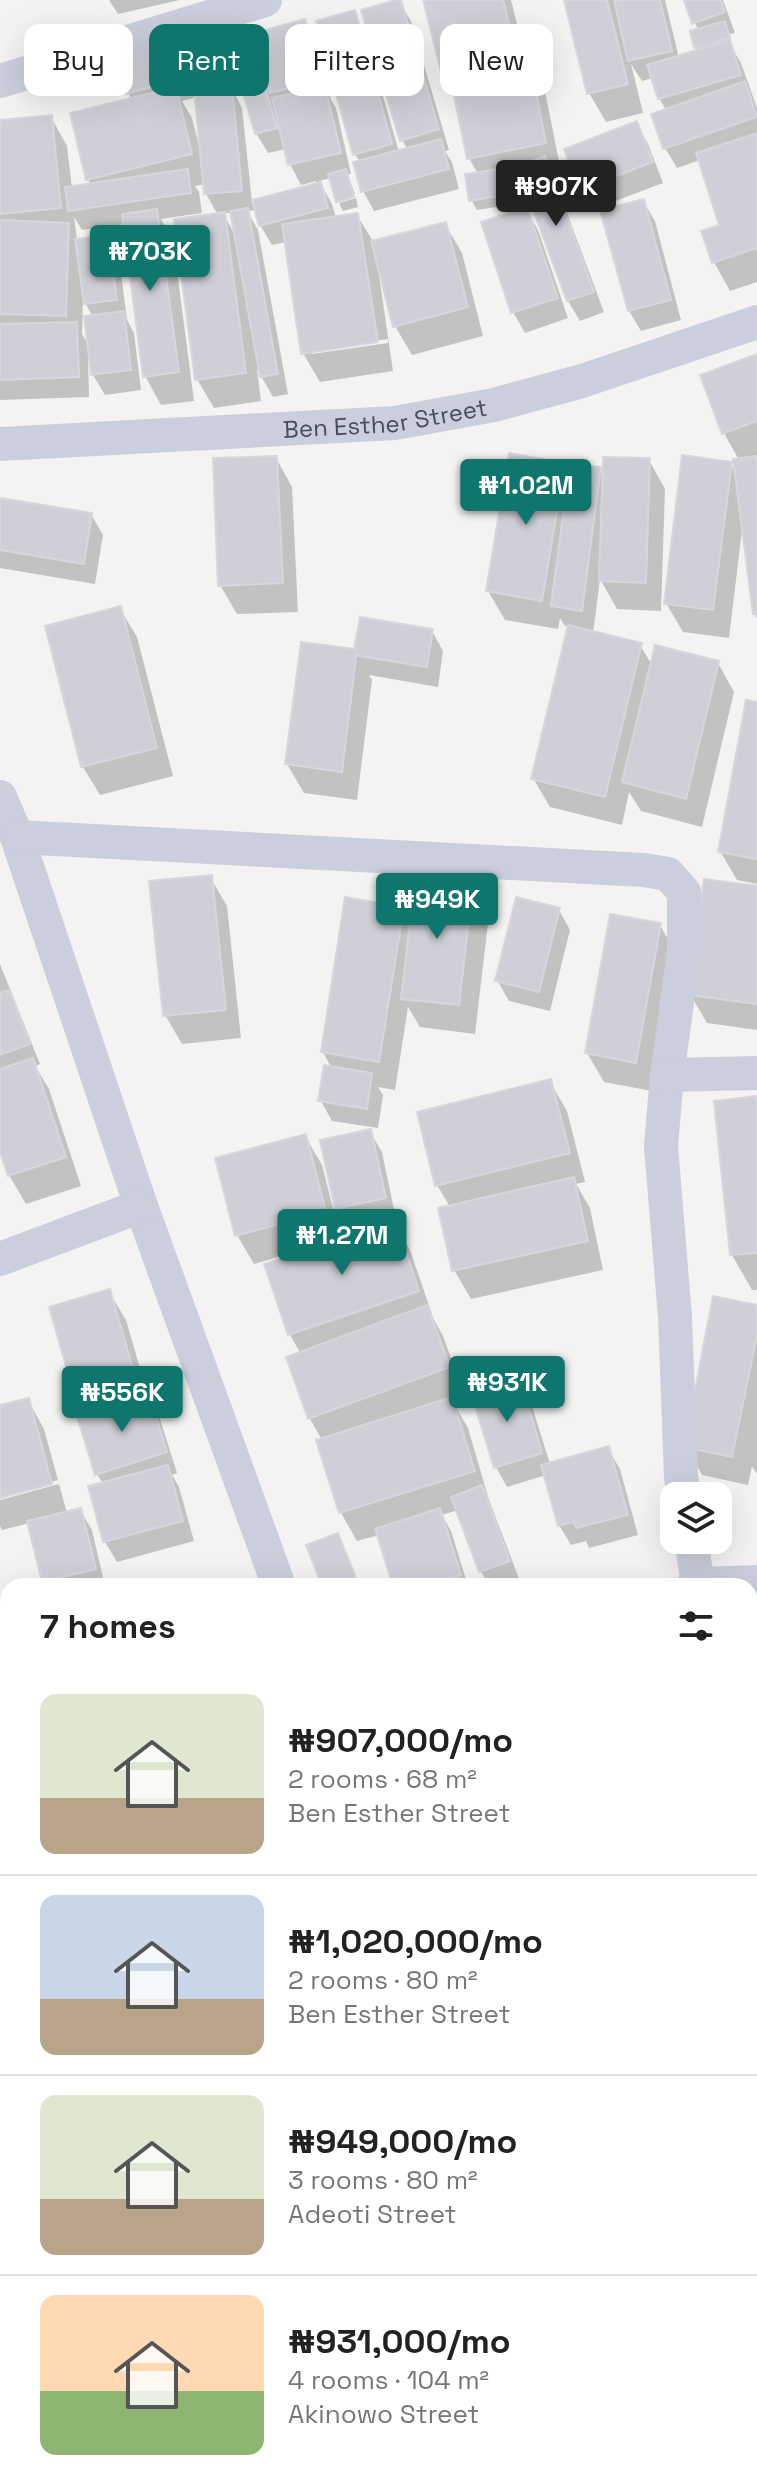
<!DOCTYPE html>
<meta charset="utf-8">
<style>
body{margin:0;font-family:"Space Grotesk",sans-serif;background:#f6f6f6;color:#222;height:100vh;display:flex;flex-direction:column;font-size:30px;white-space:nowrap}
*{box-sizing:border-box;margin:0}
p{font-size:26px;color:#767676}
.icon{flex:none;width:44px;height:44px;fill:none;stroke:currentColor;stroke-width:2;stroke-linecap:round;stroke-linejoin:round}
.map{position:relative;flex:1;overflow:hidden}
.details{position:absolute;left:0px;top:1578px;width:758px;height:914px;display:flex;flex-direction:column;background:#fff;border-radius:24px 24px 0 0;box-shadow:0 8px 32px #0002}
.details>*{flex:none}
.top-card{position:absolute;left:24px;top:24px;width:710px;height:72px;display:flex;gap:16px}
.tools{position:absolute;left:660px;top:1482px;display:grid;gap:16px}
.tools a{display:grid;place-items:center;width:72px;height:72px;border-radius:16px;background:#fff;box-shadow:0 8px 32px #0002;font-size:40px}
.price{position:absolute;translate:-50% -68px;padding:0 18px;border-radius:8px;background:#0f766e;color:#fff;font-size:26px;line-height:52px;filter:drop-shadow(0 2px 4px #0008)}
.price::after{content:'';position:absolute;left:50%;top:48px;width:24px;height:18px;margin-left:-12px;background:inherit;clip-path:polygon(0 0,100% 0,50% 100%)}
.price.current{background:#222;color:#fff}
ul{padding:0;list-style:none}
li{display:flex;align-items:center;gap:24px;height:200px;padding:0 40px}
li+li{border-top:2px solid #e0e0e0}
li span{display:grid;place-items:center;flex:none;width:224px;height:160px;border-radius:16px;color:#555}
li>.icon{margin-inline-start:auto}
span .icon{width:96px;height:96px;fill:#fffc;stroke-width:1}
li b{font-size:34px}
h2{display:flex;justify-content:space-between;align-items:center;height:96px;padding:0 40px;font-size:34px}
.tag{padding:0 28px;border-radius:16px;background:#fff;box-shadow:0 8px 32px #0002;font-size:28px;line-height:72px}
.tag.current{background:#0f766e;color:#fff}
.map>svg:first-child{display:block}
.shadow{fill:#0003;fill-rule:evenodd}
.building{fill:#cfd0d7;stroke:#d6d6dd;stroke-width:2}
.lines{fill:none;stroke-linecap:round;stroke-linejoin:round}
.street{stroke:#cbcedc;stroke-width:34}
.labels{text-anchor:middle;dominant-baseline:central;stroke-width:7;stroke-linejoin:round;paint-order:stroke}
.street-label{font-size:24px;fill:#484c61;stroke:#fff}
</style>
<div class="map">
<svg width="757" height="2491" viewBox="0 0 757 2491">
<rect width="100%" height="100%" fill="#f4f3f2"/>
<!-- shadow -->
<g class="shadow">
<polygon points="109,0 180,0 118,14"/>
<polygon points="425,0 511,0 527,63 529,62 545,91 561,172 552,173 604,312 580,321 568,301 523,179 517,180 520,203 477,210 471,200 478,174 469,158 457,98 443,75"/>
<polygon points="566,0 665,0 679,58 699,52 696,47 698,30 686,0 723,0 735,33 730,34 732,48 741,63 757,108 757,282 730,291 714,262 722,226 700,160 677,168 665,148 666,110 659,98 653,78 642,81 631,64 643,113 606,122 589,93"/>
<polygon points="399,1 411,21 449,150 445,151 452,162 459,189 374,211 363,191 360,162 355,154 354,13 365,33 399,152 408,150 402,140"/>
<path d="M304,22l12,20 15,58 5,8 15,66h-4l8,20 -18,6 -6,-22 -12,3 13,23 4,14 21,-3 17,28 71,-19 17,29 21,83 -71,19 -17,-29 -13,-52 -3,1 14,96 -73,11 -17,-29 -17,-111 -14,3 -12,-20 -4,-15 -9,1 11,19 30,164 -15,3 -16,-28 4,32 -47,7 -17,-29 21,-164 -12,-21 -1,-10 -10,2 4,6 3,21 -41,6 12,21 21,161 -33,4 -16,-29 -20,-152 -43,6 -8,-13 3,23 30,-3 12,20 8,63 7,13 7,57 -36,5 -12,-20 -2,-16h-3l1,38 -89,3v-278l51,-5 16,29 5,42 19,-3 -3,-6 44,-79 -4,-7 70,-56 12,21 8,30 13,-1 11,21 10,94 65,-17 -1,-4 -15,4 -11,-21 -4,-15 -18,4 -12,-20 -6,-96 12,21zM197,97l4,48 -2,1 -7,-28 -10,-17zM223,213h9l4,24zM83,299l10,18 -3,31 -8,-14zM388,339v4l-76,11v-4z"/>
<polygon points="637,124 648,144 663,183 594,209 582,189 567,151"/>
<polygon points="356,198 358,207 343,211 339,203"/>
<polygon points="643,201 655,221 681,320 641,331 629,311"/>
<polygon points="526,209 538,230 568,318 525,333 513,312 484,223"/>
<polygon points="757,356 757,455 754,456 757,458 757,618 754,614 742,530 729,638 683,632 666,603 730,463 737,475 739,460 724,433"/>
<polygon points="276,458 292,487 298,612 237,614 220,585"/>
<polygon points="649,460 665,489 661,611 617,609 600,579 593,634 640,645 652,665 718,663 734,692 702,827 641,811 629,792 622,825 550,807 533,778 569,627 565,626 560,618 558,629 505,620 488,591 564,465 570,476 600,469 604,477"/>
<polygon points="0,500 91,514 103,535 95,584 0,568"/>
<polygon points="120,609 137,637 173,776 100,795 83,767 48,627"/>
<polygon points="432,631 443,651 438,687 369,675 372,680 357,800 304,793 287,764 302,644 360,652"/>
<polygon points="757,704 757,884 737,880 720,851"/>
<polygon points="210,877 227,906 241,1038 182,1044 165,1015"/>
<polygon points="472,886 489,915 475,1034 420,1027 408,1007 395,1090 378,1087 383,1095 378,1128 332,1121 321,1101 332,1069 323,1052 403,908 411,924"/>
<polygon points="757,888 757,1030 707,1023 690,994"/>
<polygon points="559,910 570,930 550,1011 509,1001 497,980"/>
<polygon points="660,925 676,954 652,1091 604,1082 587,1053"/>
<polygon points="0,964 40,1064 35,1066 49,1089 81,1186 26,1204 9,1175 0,1146"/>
<polygon points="550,1082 567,1111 585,1182 576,1184 590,1208 603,1270 471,1299 454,1270 450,1207 437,1185"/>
<polygon points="757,1098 757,1290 752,1290 732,1255"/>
<polygon points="370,1132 382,1152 396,1219 392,1219 410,1250 434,1320 443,1336 465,1396 452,1401 468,1428 489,1500 520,1581 508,1586 490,1586 481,1572 458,1510 442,1515 451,1531 468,1586 395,1586 379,1535 357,1541 341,1513 318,1441 322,1440 310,1419 288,1359 301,1354 290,1335 266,1265 283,1260 282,1256 254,1264 237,1235 305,1136 322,1165 341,1240 391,1223 390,1220 349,1229 337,1208"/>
<polygon points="109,1292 126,1320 148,1396 159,1416 177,1473 172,1475 179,1487 194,1541 117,1562 105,1542 91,1488 103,1484 97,1474 79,1417 85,1415 78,1403"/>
<polygon points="757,1307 757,1474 752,1466 748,1485 702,1475 686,1446"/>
<polygon points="520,1383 531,1403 550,1464 608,1449 620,1469 638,1535 589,1548 586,1541 571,1545 559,1525 546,1475 507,1487 496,1467"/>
<polygon points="28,1400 44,1429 58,1480 0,1496 0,1407"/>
<polygon points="59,1484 67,1513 80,1510 92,1530 105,1586 46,1586 30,1523 2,1530 0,1526 0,1500"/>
<polygon points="337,1536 348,1556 360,1586 324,1586"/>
<polygon points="757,1595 757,1687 752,1687 755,1710 757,1703 757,1746 750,1747 750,1596"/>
<polygon points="0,1604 8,1617 8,1645 0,1652"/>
<polygon points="0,1655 8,1668 8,1720 0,1725"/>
<polygon points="750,1756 757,1758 757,1966 750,1966"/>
<polygon points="750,1974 757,1975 757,2068 750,2056"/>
<polygon points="750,2069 757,2069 757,2135 754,2135 750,2127"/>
<rect x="750" y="2160" width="7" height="69"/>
<polygon points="4,2215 8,2222 8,2377 0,2363 0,2216"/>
<polygon points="750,2262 757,2263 757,2344 750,2343"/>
<polygon points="750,2375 757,2377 757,2461 750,2459"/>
<polygon points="164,2484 243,2484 246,2491 165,2491"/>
<polygon points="261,2484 344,2484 345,2491 262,2491"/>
<polygon points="349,2484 427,2484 429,2491 351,2491"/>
<polygon points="509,2484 654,2484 655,2491 513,2491"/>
</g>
<!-- building -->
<g class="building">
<polygon points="396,0 401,0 439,129 400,141 361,10"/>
<polygon points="423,0 503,0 518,57 442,76"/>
<polygon points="564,0 607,0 628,84 587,94"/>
<polygon points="614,0 660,0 672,51 628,61"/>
<polygon points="684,0 721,0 725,12 692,24"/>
<polygon points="355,10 392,144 353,155 316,21"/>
<polygon points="305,19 321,80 270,93 254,33"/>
<polygon points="725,21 730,38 694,48 690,31"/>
<polygon points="199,35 209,71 126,94 116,58"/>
<polygon points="250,35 277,128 255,134 228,41"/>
<polygon points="730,40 741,75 658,99 647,65"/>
<polygon points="530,60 546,143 467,159 450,76"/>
<polygon points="745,81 757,117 663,149 651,114"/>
<polygon points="232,85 242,191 204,194 194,89"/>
<polygon points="325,86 341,153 288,165 272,98"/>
<polygon points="176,87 192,154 86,180 70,113"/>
<polygon points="52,115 61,208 0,214 0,120"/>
<polygon points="637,121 653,162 580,190 564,149"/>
<polygon points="757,133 757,248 712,263 701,231 719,225 696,153"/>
<polygon points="441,139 449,169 361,192 353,162"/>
<polygon points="545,156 594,292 567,301 517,167"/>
<polygon points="512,167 516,193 469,201 465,174"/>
<polygon points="188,169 191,193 68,211 65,187"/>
<polygon points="346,169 354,197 336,202 328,174"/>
<polygon points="321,182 328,208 259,226 252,200"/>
<polygon points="644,199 671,300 628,311 600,210"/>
<polygon points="527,207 558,298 511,313 481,222"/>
<polygon points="248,208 278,374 260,377 230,211"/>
<polygon points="157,209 179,372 143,377 122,214"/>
<polygon points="225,212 246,373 195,380 174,219"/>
<polygon points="358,213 378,342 301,354 282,224"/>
<polygon points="0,220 69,223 66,316 0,314"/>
<polygon points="446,222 468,307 393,327 371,241"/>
<polygon points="108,235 117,300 84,304 75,239"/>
<polygon points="124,311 131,370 91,375 84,316"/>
<polygon points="77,322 79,377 0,380 0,324"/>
<polygon points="757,354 757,421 722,434 700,375"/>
<polygon points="509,453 565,463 542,601 486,591"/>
<polygon points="682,455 732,462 713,610 664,604"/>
<polygon points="277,456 283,583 218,586 213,458"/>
<polygon points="757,456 757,614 753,614 733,459"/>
<polygon points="603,457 650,458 646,583 599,581"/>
<polygon points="570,463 601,467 582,611 551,606"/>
<polygon points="0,498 92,513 84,564 0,550"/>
<polygon points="121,606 157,748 81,767 45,626"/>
<polygon points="360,617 433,629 427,667 353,655"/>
<polygon points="568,625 642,643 605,797 531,779"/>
<polygon points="301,642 357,649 342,772 285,764"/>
<polygon points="655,645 719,661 686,799 622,782"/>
<polygon points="746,700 757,702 757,859 718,852"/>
<polygon points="212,875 226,1010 163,1016 149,881"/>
<polygon points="415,877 473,884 459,1005 401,999"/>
<polygon points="704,879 757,886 757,1004 688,995"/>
<polygon points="345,897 404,907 379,1062 321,1052"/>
<polygon points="516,897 560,908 539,992 495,981"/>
<polygon points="610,914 661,923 636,1063 585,1053"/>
<polygon points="10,990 30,1044 0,1055 0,993"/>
<polygon points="33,1058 66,1157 8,1176 0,1152 0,1069"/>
<polygon points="324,1065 372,1073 367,1109 318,1101"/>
<polygon points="551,1079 570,1153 435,1186 417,1112"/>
<polygon points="757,1096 757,1253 730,1255 714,1101"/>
<polygon points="371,1129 386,1198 335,1209 320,1140"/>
<polygon points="306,1134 326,1212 235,1236 215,1158"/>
<polygon points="574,1177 588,1241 452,1271 438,1208"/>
<polygon points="395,1219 419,1291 288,1335 264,1264"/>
<polygon points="110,1289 138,1386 77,1404 49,1307"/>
<polygon points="713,1296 757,1305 757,1335 732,1457 684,1447"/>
<polygon points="427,1305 450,1367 308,1419 286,1357"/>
<polygon points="521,1381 542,1453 494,1468 472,1396"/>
<polygon points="149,1393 167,1452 95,1475 77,1416"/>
<polygon points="452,1397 475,1471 339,1513 316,1440"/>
<polygon points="29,1398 52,1484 0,1498 0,1405"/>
<polygon points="609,1446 628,1515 576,1528 574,1522 558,1526 541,1465"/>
<polygon points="168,1465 183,1521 103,1542 88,1486"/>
<polygon points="482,1485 510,1561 479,1572 451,1497"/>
<polygon points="81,1508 96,1569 42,1582 27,1521"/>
<polygon points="440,1508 461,1575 426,1586 393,1586 375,1529"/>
<polygon points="338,1533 359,1586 322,1586 306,1545"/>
<polygon points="757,1593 757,1656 750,1657 750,1594"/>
<polygon points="0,1651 8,1664 8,1693 0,1698"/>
<polygon points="757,1694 757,1736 750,1734 750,1724"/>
<polygon points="8,1732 8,1763 0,1751 0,1737"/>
<polygon points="750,1754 757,1756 757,1840 750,1839"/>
<polygon points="750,1859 757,1860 757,1940 750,1939"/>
<polygon points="750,1972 757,1973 757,2045 750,2044"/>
<polygon points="750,2067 757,2067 757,2108 750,2107"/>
<polygon points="750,2158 757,2158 757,2203 750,2202"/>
<polygon points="5,2212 8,2223 8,2343 0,2346 0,2214"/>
<polygon points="750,2260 757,2261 757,2319 750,2318"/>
<polygon points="750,2373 757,2375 757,2436 750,2435"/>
<polygon points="120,2484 145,2484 146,2491 73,2491"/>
<polygon points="162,2484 234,2484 235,2491 163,2491"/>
<polygon points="259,2484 333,2484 334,2491 260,2491"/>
<polygon points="347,2484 419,2484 420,2491 349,2491"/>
<polygon points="709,2484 733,2484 757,2488 757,2491 708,2491"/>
</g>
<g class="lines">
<!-- street -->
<g class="street">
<polyline points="0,81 265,0"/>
<path id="s1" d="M0,444l395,-21 99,-18 88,-24 175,-59"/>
<polyline points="0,797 17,837 141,1206 279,1586"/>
<polyline points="17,837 644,870 668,874 684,892 684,952 667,1075 661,1146 675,1317 681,1477 684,1496"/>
<polyline points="667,1075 757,1073"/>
<polyline points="0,1259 141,1206"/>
<polyline points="691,1540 698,1584"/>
<polyline points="693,1586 698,1584 757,1582"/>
<polyline points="0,1885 8,1899"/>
<polyline points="0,1965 8,1961"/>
<polyline points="0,2464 8,2462"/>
<polyline points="465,2484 465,2491"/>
</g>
</g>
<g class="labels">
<!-- street labels -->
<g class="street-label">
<text stroke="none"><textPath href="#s1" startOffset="386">Ben Esther Street</textPath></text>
</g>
</g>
</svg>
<div class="tools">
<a><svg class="icon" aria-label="layers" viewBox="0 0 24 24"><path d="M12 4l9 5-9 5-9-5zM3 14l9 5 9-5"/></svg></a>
</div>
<b class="price current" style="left:556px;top:228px">₦907K</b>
<b class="price" style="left:150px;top:293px">₦703K</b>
<b class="price" style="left:526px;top:527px">₦1.02M</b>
<b class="price" style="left:437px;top:941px">₦949K</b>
<b class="price" style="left:342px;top:1277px">₦1.27M</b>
<b class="price" style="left:507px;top:1424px">₦931K</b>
<b class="price" style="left:122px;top:1434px">₦556K</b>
<div class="top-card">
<a class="tag">Buy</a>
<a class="tag current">Rent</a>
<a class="tag">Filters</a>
<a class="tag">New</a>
</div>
<section class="details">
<h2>7 homes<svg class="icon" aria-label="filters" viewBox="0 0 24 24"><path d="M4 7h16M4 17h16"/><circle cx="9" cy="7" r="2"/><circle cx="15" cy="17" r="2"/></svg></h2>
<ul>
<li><span style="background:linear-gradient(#dfe7d0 65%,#b9a48a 0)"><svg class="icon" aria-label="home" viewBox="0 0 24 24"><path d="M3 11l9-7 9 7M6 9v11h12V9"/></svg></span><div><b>₦907,000/mo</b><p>2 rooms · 68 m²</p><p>Ben Esther Street</p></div></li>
<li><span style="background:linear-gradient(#c9d6e8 65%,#b9a48a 0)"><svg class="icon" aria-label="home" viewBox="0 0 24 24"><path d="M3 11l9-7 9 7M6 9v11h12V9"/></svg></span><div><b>₦1,020,000/mo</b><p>2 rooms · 80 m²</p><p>Ben Esther Street</p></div></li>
<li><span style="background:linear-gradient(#dfe7d0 65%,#b9a48a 0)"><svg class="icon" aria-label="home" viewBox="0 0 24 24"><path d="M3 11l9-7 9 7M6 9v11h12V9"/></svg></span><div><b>₦949,000/mo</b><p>3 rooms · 80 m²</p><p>Adeoti Street</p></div></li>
<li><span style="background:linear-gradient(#ffd9b3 60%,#8fb573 0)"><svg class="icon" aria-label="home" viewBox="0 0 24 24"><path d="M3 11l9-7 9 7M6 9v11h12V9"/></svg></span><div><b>₦931,000/mo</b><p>4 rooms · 104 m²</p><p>Akinowo Street</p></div></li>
</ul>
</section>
</div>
